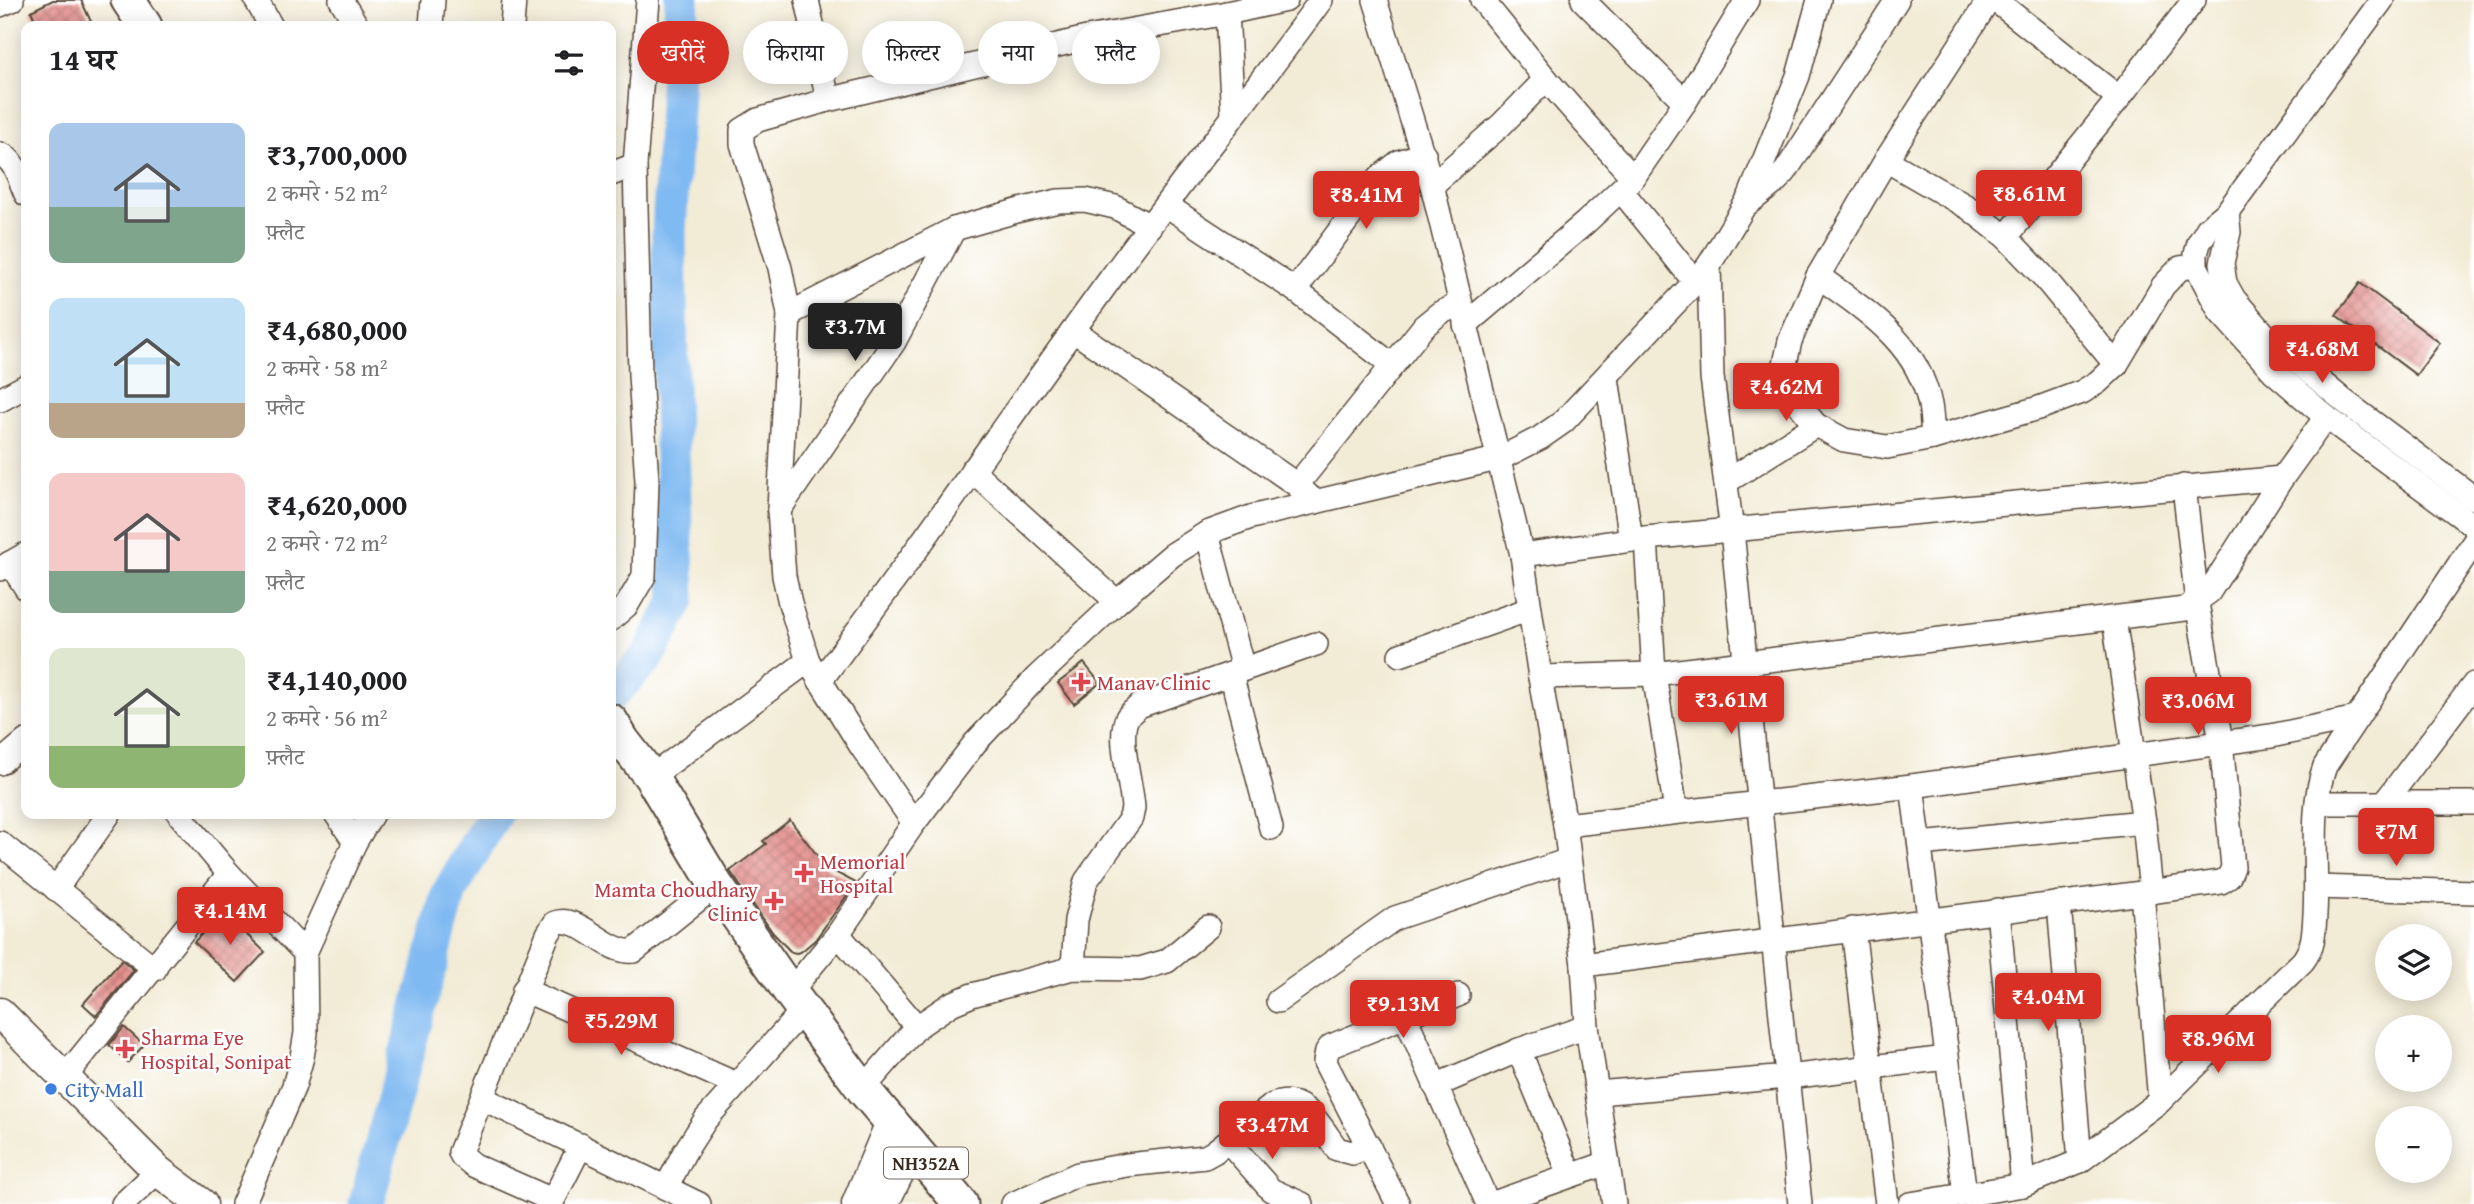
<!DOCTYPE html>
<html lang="hi">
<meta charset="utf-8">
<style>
body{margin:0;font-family:"Gentium Book Plus","Noto Serif Devanagari",serif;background:#f2f2f2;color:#202124;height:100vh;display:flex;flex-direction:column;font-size:26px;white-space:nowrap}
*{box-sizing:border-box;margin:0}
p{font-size:23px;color:#757577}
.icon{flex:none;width:38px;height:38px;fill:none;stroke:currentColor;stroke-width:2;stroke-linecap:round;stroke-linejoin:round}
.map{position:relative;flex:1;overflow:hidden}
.side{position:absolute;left:21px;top:21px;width:595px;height:798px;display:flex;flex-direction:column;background:#fff;border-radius:14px;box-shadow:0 4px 18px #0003}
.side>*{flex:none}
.guide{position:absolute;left:637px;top:21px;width:665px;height:63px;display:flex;gap:14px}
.tools{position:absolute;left:2375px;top:924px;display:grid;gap:14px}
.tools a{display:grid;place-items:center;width:77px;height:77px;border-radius:50%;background:#fff;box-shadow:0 4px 18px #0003;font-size:35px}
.price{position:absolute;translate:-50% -60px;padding:0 16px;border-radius:7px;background:#d93025;color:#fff;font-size:23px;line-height:46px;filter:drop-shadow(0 2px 4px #0008)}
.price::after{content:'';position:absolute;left:50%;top:42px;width:21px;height:16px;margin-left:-10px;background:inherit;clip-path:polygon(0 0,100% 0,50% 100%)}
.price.active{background:#222;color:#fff}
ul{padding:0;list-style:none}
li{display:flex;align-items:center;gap:21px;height:175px;padding:0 28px}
li span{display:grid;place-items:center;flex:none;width:196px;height:140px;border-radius:14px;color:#555}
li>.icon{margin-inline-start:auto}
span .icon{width:84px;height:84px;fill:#fffc;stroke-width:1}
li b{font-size:30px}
h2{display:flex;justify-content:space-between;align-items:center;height:84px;padding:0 28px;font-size:30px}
.tag{padding:0 24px;border-radius:32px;background:#fff;box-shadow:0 4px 18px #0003;font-size:24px;line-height:63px}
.tag.active{background:#d93025;color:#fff}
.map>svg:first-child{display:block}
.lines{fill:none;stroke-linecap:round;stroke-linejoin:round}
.river{stroke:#80baf2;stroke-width:35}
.building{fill:url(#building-cross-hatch)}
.minor-casing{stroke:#564739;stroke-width:26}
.major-casing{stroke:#564739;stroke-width:33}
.highway-casing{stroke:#564739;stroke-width:37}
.minor{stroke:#fff;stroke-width:23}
.major{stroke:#fff;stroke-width:30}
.highway{stroke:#fff;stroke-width:33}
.health-dot{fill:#e0444e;stroke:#fff;stroke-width:2.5}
.shop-dot{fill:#3f7fe0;stroke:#fff;stroke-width:2.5}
.labels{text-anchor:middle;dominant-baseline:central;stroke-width:5;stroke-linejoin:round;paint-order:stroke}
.shield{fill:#fff;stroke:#766a62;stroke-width:2}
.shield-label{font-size:19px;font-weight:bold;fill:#3b2a1e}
.health-label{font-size:21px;fill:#be3a42;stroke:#fff;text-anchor:start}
.shop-label{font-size:21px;fill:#366cbe;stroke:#fff;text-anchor:start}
</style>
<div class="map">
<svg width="2474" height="1204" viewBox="0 0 2474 1204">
<defs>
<pattern id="building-cross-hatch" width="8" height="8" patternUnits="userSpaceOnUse" patternTransform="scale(1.75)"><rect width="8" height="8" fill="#e38b88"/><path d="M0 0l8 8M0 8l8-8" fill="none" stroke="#b9726f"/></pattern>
</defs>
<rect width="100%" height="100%" fill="#fff"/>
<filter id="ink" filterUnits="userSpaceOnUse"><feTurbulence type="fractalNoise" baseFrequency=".0143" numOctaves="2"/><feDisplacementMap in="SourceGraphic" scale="14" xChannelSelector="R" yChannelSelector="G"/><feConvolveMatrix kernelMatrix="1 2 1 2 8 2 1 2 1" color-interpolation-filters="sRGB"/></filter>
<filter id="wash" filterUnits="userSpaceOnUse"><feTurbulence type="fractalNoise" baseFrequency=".00686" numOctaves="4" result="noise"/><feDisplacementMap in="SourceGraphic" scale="28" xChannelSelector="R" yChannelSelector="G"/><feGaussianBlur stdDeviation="1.57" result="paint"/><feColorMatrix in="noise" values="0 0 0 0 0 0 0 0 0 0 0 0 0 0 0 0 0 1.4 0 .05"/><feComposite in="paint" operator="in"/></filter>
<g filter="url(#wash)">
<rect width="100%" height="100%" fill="#f2ebd5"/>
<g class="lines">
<!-- river -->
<g class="river">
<polyline points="611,694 647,658 678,600 672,451 669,233 682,0"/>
<polyline points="366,1204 450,891 494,814"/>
</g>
</g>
<g id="blocks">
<!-- building -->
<g class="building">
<polygon points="53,0 81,0 93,26 38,26 31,11"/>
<polygon points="2360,283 2440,343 2416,375 2336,315"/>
<polygon points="1084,663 1100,683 1074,704 1058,683"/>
<polygon points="790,820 827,868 856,883 815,940 802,951 797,953 791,952 773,933 730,871 766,844 763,841"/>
<polygon points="223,912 265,952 237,982 194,942"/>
<polygon points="122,960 134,970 96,1016 83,1004"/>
<polygon points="124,1027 144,1045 128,1062 109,1045"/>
</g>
</g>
</g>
<g filter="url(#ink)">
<use href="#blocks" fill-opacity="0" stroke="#564739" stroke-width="2"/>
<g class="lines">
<!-- minor casing -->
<g class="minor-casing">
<g id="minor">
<polyline points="256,0 271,26"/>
<polyline points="341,0 357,26"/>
<polyline points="807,0 828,100"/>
<polyline points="1375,0 1432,185 1522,555 1540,677 1565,825 1583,965 1587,1027 1614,1204"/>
<polyline points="1482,0 1546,79 1633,178"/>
<polyline points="1583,0 1685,102"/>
<polyline points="1989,0 1886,160 1818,276 1790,341 1785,364 1789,387 1801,407 1816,425 1844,440 1887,447 1933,438 2039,408 2082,392 2098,382 2116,365 2163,286 2180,268 2196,266"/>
<polyline points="1995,0 2119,98"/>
<polyline points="2382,0 2227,212 2208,228 2199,243 2196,254 2196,266 2220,312 2274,372 2326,417 2474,526"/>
<polyline points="0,5 12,0"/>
<polyline points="1227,13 1233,115"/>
<polyline points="431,26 433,0"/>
<polyline points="512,26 514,0"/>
<path d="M0,154c15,5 20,27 26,40"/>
<polyline points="1886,160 1969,208 2006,237 2042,275 2116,365"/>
<polyline points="611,174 635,165"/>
<polyline points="1432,185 1501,125 1546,79"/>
<polyline points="1621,190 1695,282"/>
<polyline points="1166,205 1295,290 1392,365"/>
<polyline points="1746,205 1773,184 1785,172 1897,0"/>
<polyline points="2227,212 2229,232 2222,263 2225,283 2234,299 2267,337 2344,401 2474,498"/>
<polyline points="2006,237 2119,98 2194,0"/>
<polyline points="1709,265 1712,377 1732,531 1800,1204"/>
<path d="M1818,276c48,35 100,67 112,129 2,11 2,22 3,33"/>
<polyline points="1295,290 1379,178 1399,162 1424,154"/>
<polyline points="789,314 954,229 1020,210 1058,201 1085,200 1115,207 1150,226"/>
<polyline points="1465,325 1585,223 1633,178 1685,102 1747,0"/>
<polyline points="1074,331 1297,485 1315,502"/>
<polyline points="1607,378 1631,540"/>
<polyline points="0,400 26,386"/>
<polyline points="972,470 1117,602"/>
<polyline points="1726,482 1816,425"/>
<polyline points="1297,485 1424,326 1440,313 1460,304"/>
<polyline points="779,510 894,342 954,229"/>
<polyline points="1207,533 1243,669"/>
<polyline points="1646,538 1654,674 1676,811"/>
<polyline points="1522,555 1646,538 2282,478"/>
<polyline points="10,563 26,588"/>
<polyline points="0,569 26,554"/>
<polyline points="611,619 627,605 644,576 647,481 640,375 635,165 648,0"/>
<polyline points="2114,619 2144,822 2151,892"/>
<polyline points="1400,655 1530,609"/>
<polyline points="1231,674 1271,828"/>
<polyline points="1540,677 1654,674 2185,609 2209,592 2282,478 2326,417"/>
<path d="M820,681c100,-132 193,-269 291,-403 68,-94 142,-184 210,-278"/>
<polyline points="0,763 26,741"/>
<polyline points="651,777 808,661"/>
<polyline points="1912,786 1965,1194"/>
<polyline points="2385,802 2474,684"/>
<polyline points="2317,803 2474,803"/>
<polyline points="179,814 229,874 305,953"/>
<polyline points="336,814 355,842"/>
<polyline points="914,823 861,746 808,661 790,603 784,576 779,510 789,314 780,268 742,144 742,130 758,120 828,100 1087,38 1227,13 1286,0"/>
<polyline points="1565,825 1912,786 2271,736 2357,718"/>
<polyline points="0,843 155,969"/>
<polyline points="1920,844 2144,822"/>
<polyline points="2317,887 2474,892"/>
<polyline points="56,889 109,814"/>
<polyline points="2142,893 2160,1101"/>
<polyline points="2059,903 2080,1161"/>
<polyline points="1998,910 2023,1185"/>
<polyline points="1853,929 1887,1204"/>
<polyline points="838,934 917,1027"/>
<polyline points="1583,965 2142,893 2221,882 2229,877 2233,867 2221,742 2197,603 2184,486"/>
<path d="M1073,968l3,-48 10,-39 45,-63 2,-10c-1,-23 -16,-70 -6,-90 3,-5 8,-8 12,-12l177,-62"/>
<polyline points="524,990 736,1084"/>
<polyline points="790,992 838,934 914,823 975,743 1036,678 1117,602 1172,555 1207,533 1251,517 1501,458 1540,438 1563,422 1695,282 1709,265 1749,198 1798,76 1819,0"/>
<polyline points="1278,1001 1395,918 1569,860"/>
<polyline points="1405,1016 1488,1204"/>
<polyline points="1519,1050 1570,1175"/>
<polyline points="65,1077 229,874"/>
<polyline points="1435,1086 1519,1050 1587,1027"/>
<polyline points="863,1089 917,1027 951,1004 972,995 1073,968 1140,969 1167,961 1208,927"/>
<polyline points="1597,1093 1788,1077 1947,1058"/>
<polyline points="482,1098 699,1204"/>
<polyline points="1228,1141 1271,1190 1302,1204"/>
<polyline points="666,1188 684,1153 706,1119 804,1009"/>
<path d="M552,1200l-79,-35 -11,-9 -2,-4 88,-218 7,-11c24,-10 52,32 79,28l82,-66"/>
<polyline points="123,1204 158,1171"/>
<polyline points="243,1204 294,1086 302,1057 306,1033 305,953 355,842 372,814"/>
<polyline points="551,1204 581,1145"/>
<path d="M1013,1204l65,-30 49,-9 78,-8 9,-5 59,-47c32,-13 48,23 64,44l15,4 17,-7"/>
<polyline points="1398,1204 1325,1062 1327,1051 1331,1046 1458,995"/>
<polyline points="1491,1204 1607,1163"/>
<path d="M1910,1204l113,-19 57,-24 80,-60 143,-140c11,-15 11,-29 12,-47 3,-46 -6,-106 10,-148l149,-224"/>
</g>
</g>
<!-- major casing -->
<g class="major-casing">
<g id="major">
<polyline points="0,1013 158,1171 202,1204"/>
<polyline points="857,1204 892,1120"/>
<polyline points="883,1204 912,1146"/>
</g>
</g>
<!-- highway casing -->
<g class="highway-casing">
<g id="highway">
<polyline points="128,0 145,26"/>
<polyline points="611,721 623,741 651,777 716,885 790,992 863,1089 961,1204"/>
</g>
</g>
<!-- minor -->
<use href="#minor" class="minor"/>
<!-- major -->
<use href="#major" class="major"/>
<!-- highway -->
<use href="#highway" class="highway"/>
</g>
</g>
<!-- markers -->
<g class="health-dot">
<path d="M1077.5 671.5h7v7h7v7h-7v7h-7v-7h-7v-7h7z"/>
<path d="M800.5 862.5h7v7h7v7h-7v7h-7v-7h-7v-7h7z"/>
<path d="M770.5 890.5h7v7h7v7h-7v7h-7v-7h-7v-7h7z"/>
<path d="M121.5 1038.5h7v7h7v7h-7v7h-7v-7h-7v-7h7z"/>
</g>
<circle class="shop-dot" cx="51" cy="1089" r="7"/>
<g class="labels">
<!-- shield labels -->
<rect class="shield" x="884" y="1147.5" width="84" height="31" rx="5"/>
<g class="shield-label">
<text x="926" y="1163">NH352A</text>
</g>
<!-- health labels -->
<g class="health-label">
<text x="1097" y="682">Manav Clinic</text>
<text x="820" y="861">Memorial<tspan x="820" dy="24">Hospital</tspan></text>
<text x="758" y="889" text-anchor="end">Mamta Choudhary<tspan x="758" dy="24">Clinic</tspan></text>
<text x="141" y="1037">Sharma Eye<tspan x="141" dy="24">Hospital, Sonipat</tspan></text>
</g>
<!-- shop labels -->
<g class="shop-label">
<text x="65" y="1089">City Mall</text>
</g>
</g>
</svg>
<div class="tools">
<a><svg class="icon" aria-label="layers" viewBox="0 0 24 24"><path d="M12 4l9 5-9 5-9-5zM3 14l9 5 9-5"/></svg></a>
<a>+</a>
<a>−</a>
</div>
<b class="price" style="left:2029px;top:230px">₹8.61M</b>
<b class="price" style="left:1366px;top:231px">₹8.41M</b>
<b class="price active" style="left:855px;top:363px">₹3.7M</b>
<b class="price" style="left:2322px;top:385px">₹4.68M</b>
<b class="price" style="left:1786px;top:423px">₹4.62M</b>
<b class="price" style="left:1731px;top:736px">₹3.61M</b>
<b class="price" style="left:2198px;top:737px">₹3.06M</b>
<b class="price" style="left:2396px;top:868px">₹7M</b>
<b class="price" style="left:230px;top:947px">₹4.14M</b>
<b class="price" style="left:2048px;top:1033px">₹4.04M</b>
<b class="price" style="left:1403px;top:1040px">₹9.13M</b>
<b class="price" style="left:621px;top:1057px">₹5.29M</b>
<b class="price" style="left:2218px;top:1075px">₹8.96M</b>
<b class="price" style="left:1272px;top:1161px">₹3.47M</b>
<div class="guide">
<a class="tag active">खरीदें</a>
<a class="tag">किराया</a>
<a class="tag">फ़िल्टर</a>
<a class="tag">नया</a>
<a class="tag">फ़्लैट</a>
</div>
<section class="side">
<h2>14 घर<svg class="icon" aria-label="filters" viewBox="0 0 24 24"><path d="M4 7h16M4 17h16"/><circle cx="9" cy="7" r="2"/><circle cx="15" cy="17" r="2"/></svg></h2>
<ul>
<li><span style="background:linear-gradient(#a9c7e8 60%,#7fa58c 0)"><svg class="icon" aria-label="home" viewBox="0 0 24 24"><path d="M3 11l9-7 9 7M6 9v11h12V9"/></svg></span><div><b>₹3,700,000</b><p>2 कमरे · 52 m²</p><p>फ़्लैट</p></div></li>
<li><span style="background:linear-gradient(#bfe0f5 75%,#b9a48a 0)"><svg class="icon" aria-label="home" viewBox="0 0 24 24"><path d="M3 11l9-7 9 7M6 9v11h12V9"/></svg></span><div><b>₹4,680,000</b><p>2 कमरे · 58 m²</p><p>फ़्लैट</p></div></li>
<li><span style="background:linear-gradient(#f6c9c9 70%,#7fa58c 0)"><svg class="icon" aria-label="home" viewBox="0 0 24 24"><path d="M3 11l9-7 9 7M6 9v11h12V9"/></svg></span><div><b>₹4,620,000</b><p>2 कमरे · 72 m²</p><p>फ़्लैट</p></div></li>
<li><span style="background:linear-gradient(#dfe7d0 70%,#8fb573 0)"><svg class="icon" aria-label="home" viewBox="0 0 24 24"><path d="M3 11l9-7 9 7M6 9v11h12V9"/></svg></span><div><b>₹4,140,000</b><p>2 कमरे · 56 m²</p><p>फ़्लैट</p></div></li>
</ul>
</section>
</div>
